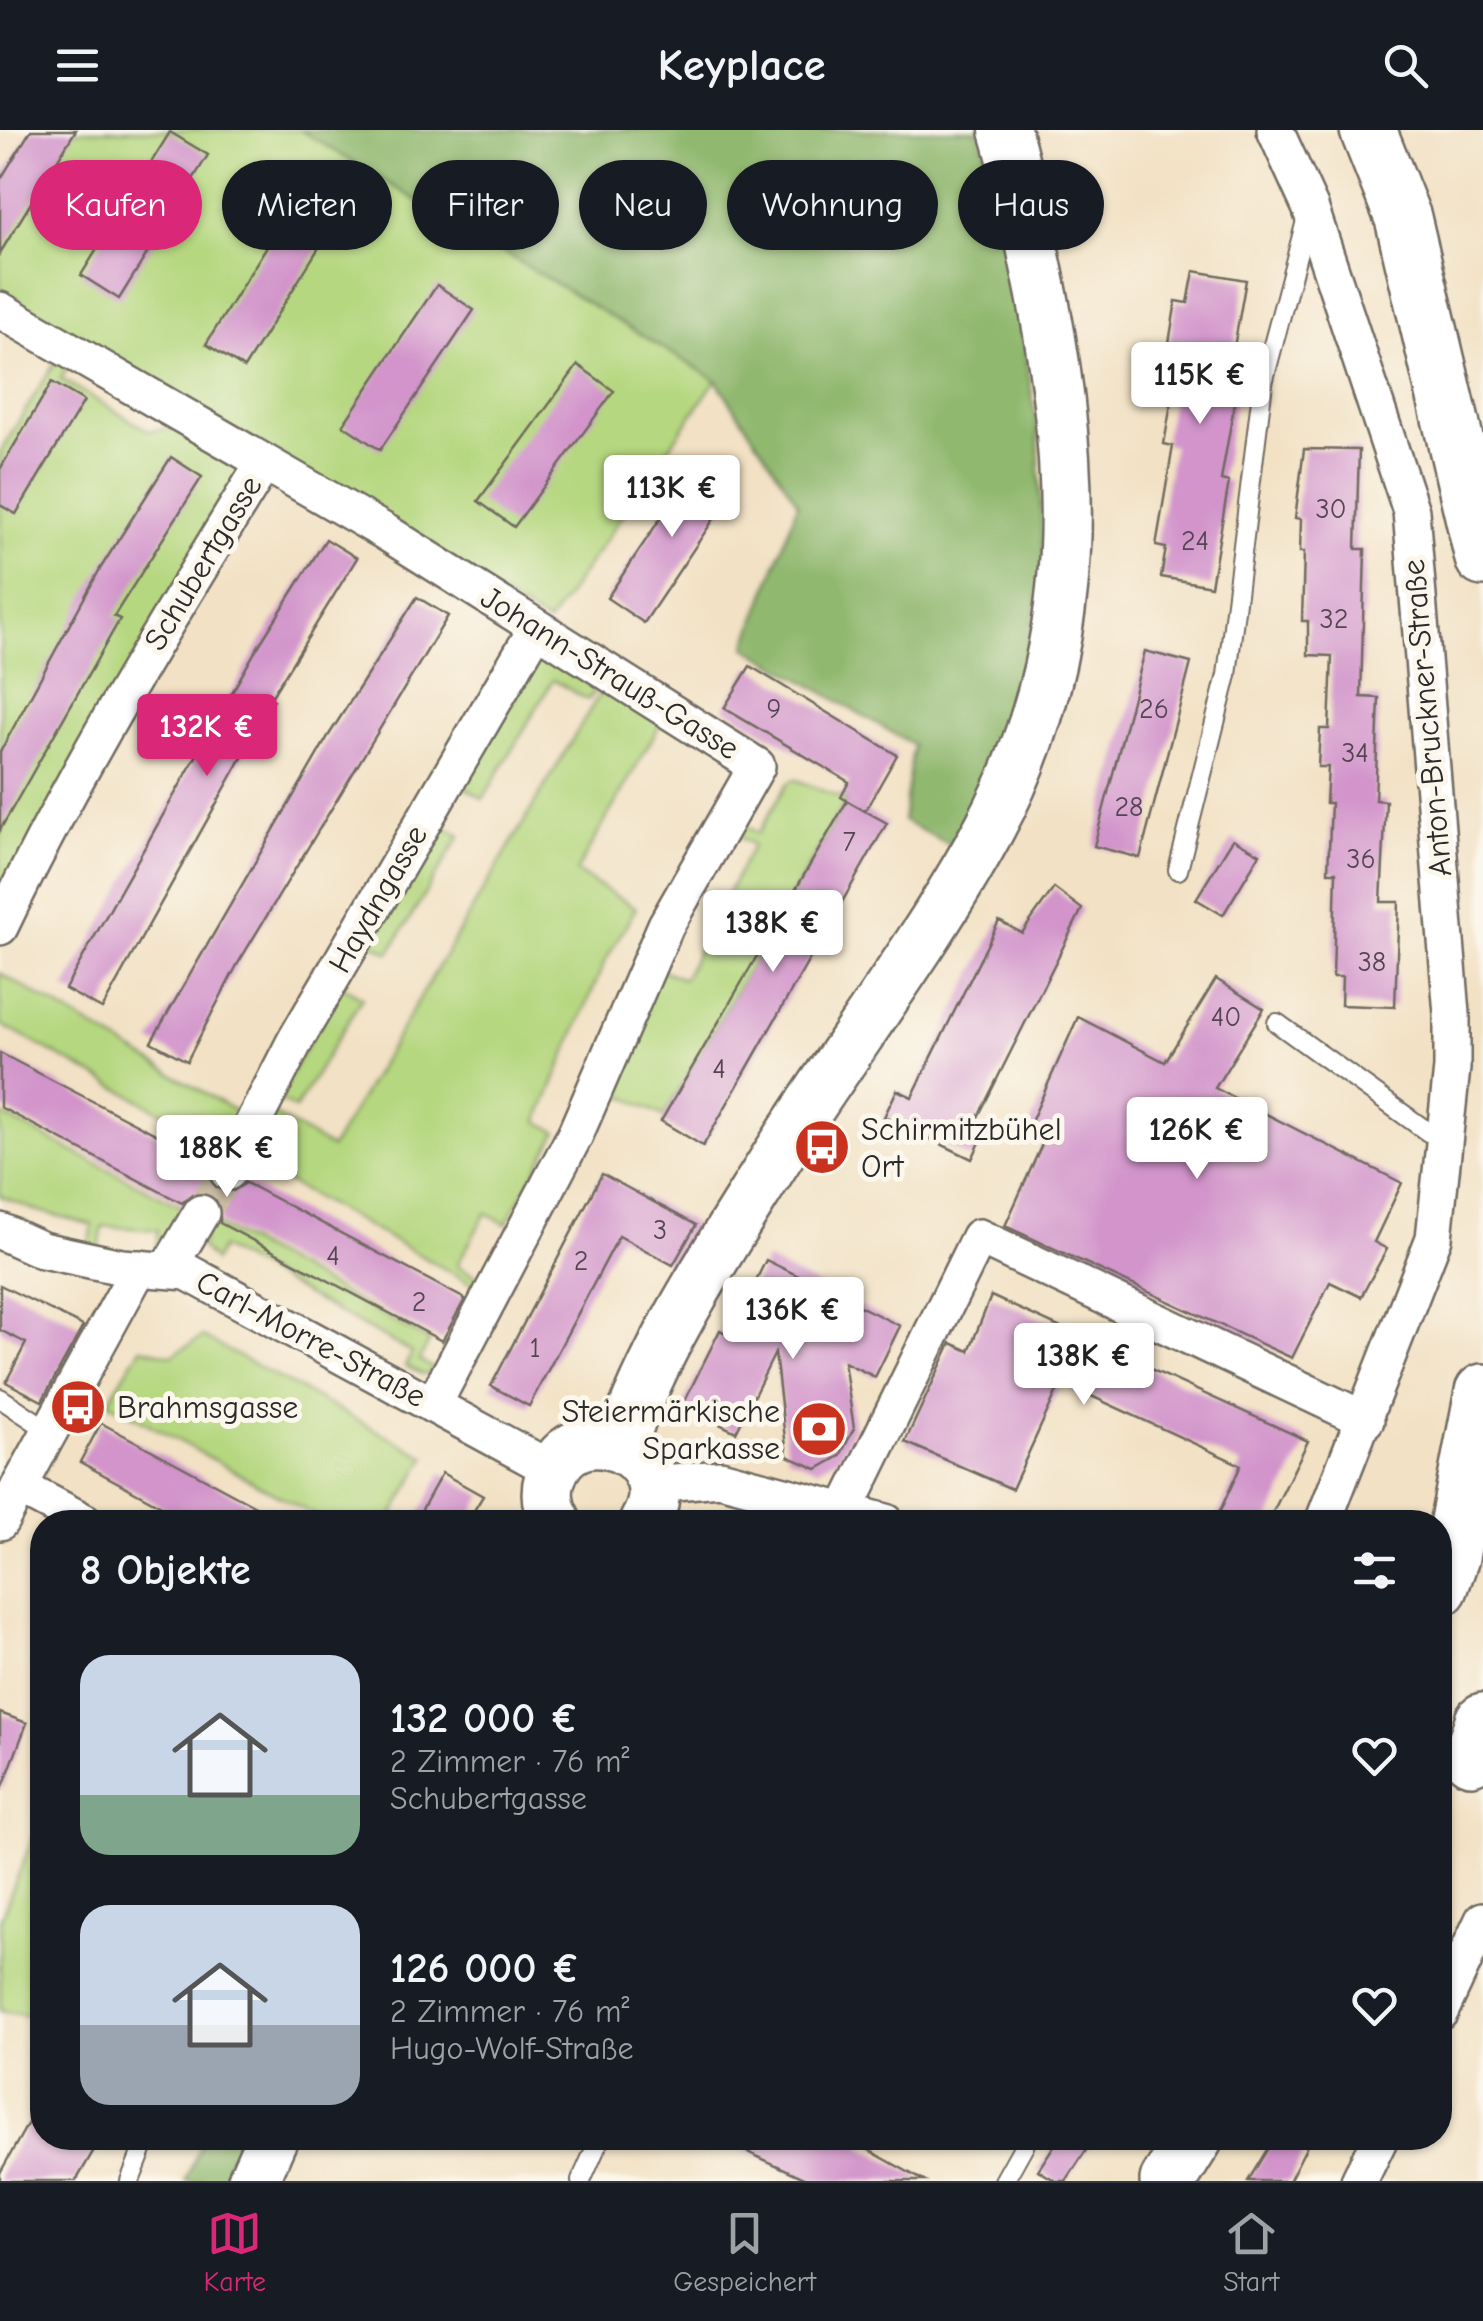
<!DOCTYPE html>
<html lang="de">
<meta charset="utf-8">
<style>
body{margin:0;font-family:"Comic Neue",sans-serif;background:#242831;color:#f1f3f6;height:100vh;display:flex;flex-direction:column;font-size:38px;white-space:nowrap}
*{box-sizing:border-box;margin:0}
p{font-size:32px;color:#9ea1a6}
.icon{flex:none;width:55px;height:55px;fill:none;stroke:currentColor;stroke-width:2;stroke-linecap:round;stroke-linejoin:round}
.map{position:relative;flex:1;overflow:hidden}
.panel{position:absolute;left:30px;top:1380px;width:1422px;height:640px;display:flex;flex-direction:column;background:#171b24;border-radius:40px;box-shadow:0 2px 8px #0004}
.panel>*{flex:none}
.guide{position:absolute;left:30px;top:30px;width:1425px;height:90px;display:flex;gap:20px}
.price{position:absolute;translate:-50% -85px;padding:0 22px;border-radius:10px;background:#fff;color:#222;font-size:32px;line-height:65px;filter:drop-shadow(0 2px 5px #0008)}
.price::after{content:'';position:absolute;left:50%;top:60px;width:30px;height:22px;margin-left:-15px;background:inherit;clip-path:polygon(0 0,100% 0,50% 100%)}
.price.selected{background:#db2777;color:#fff}
ul{padding:0;list-style:none}
li{display:flex;align-items:center;gap:30px;height:250px;padding:0 50px}
li span{display:grid;place-items:center;flex:none;width:280px;height:200px;border-radius:30px;color:#555}
li>.icon{margin-inline-start:auto}
span .icon{width:120px;height:120px;fill:#fffc;stroke-width:1}
li b{font-size:42px}
h2{display:flex;justify-content:space-between;align-items:center;height:120px;padding:0 50px;font-size:42px}
.tag{padding:0 35px;border-radius:45px;background:#171b24;box-shadow:0 2px 8px #0004;font-size:35px;line-height:90px}
.tag.selected{background:#db2777;color:#fff}
header{display:flex;justify-content:space-between;align-items:center;height:130px;padding:0 50px;background:#171b24;font-size:45px;font-weight:700}
.menu{display:flex;justify-content:space-around;align-items:center;height:140px;border-top:2px solid #363941;background:#171b24;font-size:28px;color:#9ea1a6}
.menu a{display:grid;justify-items:center;gap:5px}
.menu .selected{color:#db2777}
.map>svg:first-child{display:block}
.green{fill:#b5d77f;stroke:#708155;stroke-width:2.5}
.forest{fill:#90b86e;stroke:#5e724c;stroke-width:2.5}
.building{fill:#d294cb}
.lines{fill:none;stroke-linecap:round;stroke-linejoin:round}
.minor-tunnel{stroke:#cabda5;stroke-width:35;stroke-dasharray:35 18;stroke-linecap:butt}
.service-casing{stroke:#716b61;stroke-width:22}
.minor-casing{stroke:#716b61;stroke-width:40}
.secondary-casing{stroke:#716b61;stroke-width:55}
.primary-casing{stroke:#716b61;stroke-width:60}
.service{stroke:#fff;stroke-width:18}
.minor{stroke:#fff;stroke-width:35}
.secondary{stroke:#fff;stroke-width:50}
.primary{stroke:#fff;stroke-width:55}
.labels{text-anchor:middle;dominant-baseline:central;stroke-width:10;stroke-linejoin:round;paint-order:stroke}
.number-label{font-size:28px;fill:#554553}
.street-label{font-size:32px;fill:#2b2b2b;stroke:#fbf7ec}
.poi-label{font-size:32px;fill:#2b2b2b;stroke:#fbf7ec;text-anchor:start}
</style>
<header><svg class="icon" aria-label="menu" viewBox="0 0 24 24"><path d="M4 6h16M4 12h16M4 18h16"/></svg>Keyplace<svg class="icon" aria-label="search" viewBox="0 0 24 24"><circle cx="10" cy="10" r="6"/><path d="M15 15l6 6"/></svg></header>
<div class="map">
<svg width="1483" height="2051" viewBox="0 0 1483 2051">
<rect width="100%" height="100%" fill="#fbf7ec"/>
<filter id="ink" filterUnits="userSpaceOnUse"><feTurbulence type="fractalNoise" baseFrequency=".01" numOctaves="2"/><feDisplacementMap in="SourceGraphic" scale="20" xChannelSelector="R" yChannelSelector="G"/><feConvolveMatrix kernelMatrix="1 2 1 2 8 2 1 2 1" color-interpolation-filters="sRGB"/></filter>
<filter id="wash" filterUnits="userSpaceOnUse"><feTurbulence type="fractalNoise" baseFrequency=".0048" numOctaves="4" result="noise"/><feDisplacementMap in="SourceGraphic" scale="40" xChannelSelector="R" yChannelSelector="G"/><feGaussianBlur stdDeviation="2.25" result="paint"/><feColorMatrix in="noise" values="0 0 0 0 0 0 0 0 0 0 0 0 0 0 0 0 0 1.4 0 .05"/><feComposite in="paint" operator="in"/></filter>
<g filter="url(#wash)">
<rect width="100%" height="100%" fill="#f2e1c4"/>
<!-- green -->
<g class="green">
<polygon points="74,0 300,0 716,250 548,493 0,170 0,121"/>
<polygon points="60,224 72,230 61,249 149,301 188,296 245,339 0,772 0,322"/>
<polygon points="546,517 602,550 588,570 553,550 483,669 460,654"/>
<polygon points="606,553 664,588 576,742 636,778 604,833 538,991 557,1002 506,1094 486,1083 457,1135 478,1147 474,1155 242,1027 268,981 331,1018"/>
<polygon points="794,649 847,670 664,986 615,962 613,951 657,838 683,849 753,715 733,703 738,692 758,703 787,654"/>
<polygon points="436,691 460,706 389,823 366,809"/>
<polygon points="0,843 242,985 224,1016 0,894"/>
<polygon points="340,855 362,868 295,979 277,969"/>
<polygon points="0,984 193,1083 168,1119 157,1121 158,1100 103,1096 99,1118 89,1116 93,1095 34,1080 0,1066"/>
<polygon points="209,1091 430,1211 419,1230 436,1240 424,1245 405,1236 412,1223 221,1118 214,1131 201,1118"/>
<polygon points="203,1207 426,1327 389,1392 327,1392 108,1272 141,1218 172,1225"/>
<polygon points="42,1685 42,1888 0,1881 0,1790"/>
</g>
<!-- forest -->
<g class="forest">
<polygon points="300,0 978,0 993,44 1016,158 1038,303 1043,438 1017,577 951,715 903,691 913,615 746,517 798,373 716,250"/>
<polygon points="203,2008 264,2008 253,2051 186,2051"/>
</g>
<g id="blocks">
<!-- building -->
<g class="building">
<polygon points="31,0 76,0 0,123 0,50"/>
<polygon points="170,2 208,25 119,169 81,145"/>
<polygon points="295,71 333,95 244,238 206,214"/>
<polygon points="1194,141 1246,150 1229,245 1239,247 1221,350 1229,352 1211,456 1161,447 1166,418 1156,416 1173,316 1164,314 1180,222 1168,219 1176,171 1188,173"/>
<polygon points="437,155 474,180 380,320 343,295"/>
<polygon points="578,235 614,261 514,397 478,371"/>
<polygon points="52,252 84,271 16,384 0,375 0,339"/>
<polygon points="1304,319 1359,320 1356,419 1365,419 1361,567 1379,568 1375,670 1386,671 1381,772 1399,772 1395,877 1341,875 1342,847 1333,847 1336,742 1328,742 1331,673 1326,673 1328,637 1318,637 1320,599 1329,599 1332,526 1308,525 1308,491 1302,491 1304,422 1300,422 1301,389 1295,388"/>
<polygon points="171,327 202,347 114,486 120,489 0,700 0,622 100,439"/>
<polygon points="701,328 738,353 644,493 607,468"/>
<polygon points="326,409 357,428 270,569 274,570 102,879 65,859 256,520"/>
<polygon points="417,467 448,486 237,835 187,931 151,912 327,608"/>
<polygon points="1145,521 1191,533 1140,728 1094,716"/>
<polygon points="750,536 897,625 865,681 841,667 849,652 724,578"/>
<polygon points="847,671 887,693 703,1016 661,991"/>
<polygon points="1233,709 1260,724 1223,785 1196,769"/>
<polygon points="1054,758 1082,779 971,1001 983,1006 972,1029 884,987 897,960 912,967 999,791 1022,803"/>
<polygon points="1216,849 1264,879 1215,958 1402,1053 1374,1112 1387,1119 1361,1167 1330,1152 1292,1228 1005,1096 1043,1012 1026,1003 1078,887 1165,932"/>
<polygon points="0,923 209,1032 207,1044 218,1060 230,1063 246,1053 465,1169 442,1211 220,1093 220,1074 211,1064 192,1064 182,1073 0,977"/>
<polygon points="602,1044 696,1095 673,1135 619,1106 529,1276 491,1256"/>
<polygon points="766,1130 900,1196 875,1247 844,1232 854,1298 840,1326 817,1339 787,1326 775,1223 736,1302 682,1276 720,1200 729,1205"/>
<polygon points="0,1155 83,1196 42,1271 6,1252 26,1213 0,1200"/>
<polygon points="991,1166 1308,1311 1268,1392 1215,1392 1241,1335 1061,1252 1012,1359 905,1312 951,1213 969,1221"/>
<polygon points="101,1293 144,1316 285,1392 191,1392 80,1332"/>
<polygon points="442,1343 483,1366 467,1392 415,1392"/>
<polygon points="0,1583 27,1593 2,1659 0,1658"/>
<polygon points="42,1968 42,2008 101,2008 76,2051 0,2051 0,2043"/>
<polygon points="717,2008 847,2008 924,2051 811,2051"/>
<polygon points="1059,2008 1094,2008 1066,2051 1056,2051 1038,2040"/>
<polygon points="1274,2008 1311,2008 1289,2051 1248,2051"/>
</g>
</g>
</g>
<g filter="url(#ink)">
<use href="#blocks" fill-opacity="0" stroke="#716b61" stroke-width="2.5"/>
<g class="lines">
<!-- minor-tunnel -->
<polyline class="minor-tunnel" points="201,1083 228,1042"/>
<!-- service casing -->
<g class="service-casing">
<g id="service">
<polyline points="1178,740 1227,545 1263,253 1307,87"/>
<polyline points="1277,893 1428,1002 1444,1008"/>
<polyline points="0,1268 48,1300"/>
<polyline points="130,2051 147,2008"/>
<polyline points="581,2051 600,2008"/>
<polyline points="1004,2051 1028,2008"/>
</g>
</g>
<!-- minor casing -->
<g class="minor-casing">
<g id="minor">
<polyline points="1275,0 1310,77 1411,381 1452,884 1452,938 1434,1108 1323,1392"/>
<polyline points="0,180 387,403 757,636 666,795 575,1005 433,1275"/>
<path d="M0,797c77,-161 170,-312 264,-464"/>
<polyline points="228,1042 295,911 536,499"/>
<polyline points="0,1101 42,1120 122,1137 187,1142 553,1340"/>
<polyline points="169,1137 201,1083"/>
<polyline points="653,1354 720,1348 886,1392"/>
<polyline points="19,1357 85,1392"/>
<polyline points="844,1383 979,1107 1366,1290"/>
<polyline points="0,1392 139,1138"/>
<polyline points="1440,1882 1483,1790"/>
<polyline points="1359,2051 1380,2008"/>
</g>
</g>
<!-- secondary casing -->
<g class="secondary-casing">
<g id="secondary">
<path d="M621,1315c35,-102 98,-195 154,-285 70,-111 152,-216 214,-331 97,-180 89,-365 48,-559 -10,-47 -18,-94 -32,-140"/>
<path d="M556,1392c-8,-14 -11,-28 -6,-44 24,-73 135,-22 95,44"/>
<polyline points="253,2051 272,2008"/>
</g>
</g>
<!-- primary casing -->
<g class="primary-casing">
<g id="primary">
<polyline points="1368,0 1403,88 1483,428"/>
<polyline points="1440,1458 1451,1427 1483,1262"/>
<polyline points="1471,1627 1483,1591"/>
<polyline points="1168,2051 1195,2008"/>
</g>
</g>
<!-- service -->
<use href="#service" class="service"/>
<!-- minor -->
<use href="#minor" class="minor"/>
<!-- secondary -->
<use href="#secondary" class="secondary"/>
<!-- primary -->
<use href="#primary" class="primary"/>
</g>
</g>
<!-- icons -->
<defs>
<g id="bus-disc" transform="scale(2.875)"><circle r="9.5" fill="#c8321e" stroke="#fbf7ec"/><path d="M-5-6H5V4H4V6H2V4H-2V6H-4V4H-5ZM-3.5-4V0h7V-4ZM-3.5 1.2v1.5H-2V1.2ZM2 1.2v1.5H3.5V1.2Z" fill="#fff"/></g>
<g id="bank-disc" transform="scale(2.875)"><circle r="9.5" fill="#c8321e" stroke="#fbf7ec"/><path d="M-6-4H6V4H-6ZM0-2.3a2.3 2.3 0 1 0 0 4.6a2.3 2.3 0 1 0 0-4.6Z" fill="#fff"/></g>
</defs>
<g fill-rule="evenodd">
<use href="#bus-disc" x="822" y="1017"/>
<use href="#bus-disc" x="78" y="1277"/>
<use href="#bank-disc" x="819" y="1299"/>
</g>
<g class="labels">
<!-- number labels -->
<g class="number-label">
<text x="1331" y="379">30</text>
<text x="1195" y="411">24</text>
<text x="1334" y="489">32</text>
<text x="774" y="579">9</text>
<text x="1154" y="579">26</text>
<text x="1355" y="623">34</text>
<text x="1129" y="677">28</text>
<text x="849" y="712">7</text>
<text x="1361" y="729">36</text>
<text x="1372" y="832">38</text>
<text x="1226" y="887">40</text>
<text x="719" y="939">4</text>
<text x="660" y="1100">3</text>
<text x="333" y="1126">4</text>
<text x="581" y="1131">2</text>
<text x="419" y="1172">2</text>
<text x="535" y="1218">1</text>
</g>
<!-- street labels -->
<g class="street-label">
<text transform="translate(203 433) rotate(-59)">Schubertgasse</text>
<text transform="translate(610 543) rotate(32)">Johann-Strauß-Gasse</text>
<text transform="translate(1427 588) rotate(-95)">Anton-Bruckner-Straße</text>
<text transform="translate(378 769) rotate(-60)">Haydngasse</text>
<text transform="translate(311 1209) rotate(28)">Carl-Morre-Straße</text>
</g>
<!-- poi labels -->
<g class="poi-label">
<text x="861" y="999">Schirmitzbühel<tspan x="861" dy="37">Ort</tspan></text>
<text x="117" y="1277">Brahmsgasse</text>
<text x="780" y="1281" text-anchor="end">Steiermärkische<tspan x="780" dy="37">Sparkasse</tspan></text>
</g>
</g>
</svg>
<b class="price" style="left:1200px;top:297px">115K €</b>
<b class="price" style="left:672px;top:410px">113K €</b>
<b class="price selected" style="left:207px;top:649px">132K €</b>
<b class="price" style="left:773px;top:845px">138K €</b>
<b class="price" style="left:1197px;top:1052px">126K €</b>
<b class="price" style="left:227px;top:1070px">188K €</b>
<b class="price" style="left:793px;top:1232px">136K €</b>
<b class="price" style="left:1084px;top:1278px">138K €</b>
<div class="guide">
<a class="tag selected">Kaufen</a>
<a class="tag">Mieten</a>
<a class="tag">Filter</a>
<a class="tag">Neu</a>
<a class="tag">Wohnung</a>
<a class="tag">Haus</a>
</div>
<section class="panel">
<h2>8 Objekte<svg class="icon" aria-label="filters" viewBox="0 0 24 24"><path d="M4 7h16M4 17h16"/><circle cx="9" cy="7" r="2"/><circle cx="15" cy="17" r="2"/></svg></h2>
<ul>
<li><span style="background:linear-gradient(#c9d6e8 70%,#7fa58c 0)"><svg class="icon" aria-label="home" viewBox="0 0 24 24"><path d="M3 11l9-7 9 7M6 9v11h12V9"/></svg></span><div><b>132 000 €</b><p>2 Zimmer · 76 m²</p><p>Schubertgasse</p></div><svg class="icon" aria-label="heart" viewBox="0 0 24 24"><path d="M12 20l-8-8c-3-5 5-10 8-4 3-6 11-1 8 4z"/></svg></li>
<li><span style="background:linear-gradient(#c9d6e8 60%,#9aa5b1 0)"><svg class="icon" aria-label="home" viewBox="0 0 24 24"><path d="M3 11l9-7 9 7M6 9v11h12V9"/></svg></span><div><b>126 000 €</b><p>2 Zimmer · 76 m²</p><p>Hugo-Wolf-Straße</p></div><svg class="icon" aria-label="heart" viewBox="0 0 24 24"><path d="M12 20l-8-8c-3-5 5-10 8-4 3-6 11-1 8 4z"/></svg></li>
</ul>
</section>
</div>
<nav class="menu">
<a class="selected"><svg class="icon" aria-label="map" viewBox="0 0 24 24"><path d="M3 6l6-2 6 2 6-2v14l-6 2-6-2-6 2zM9 4v14M15 6v14"/></svg>Karte</a>
<a><svg class="icon" aria-label="saved" viewBox="0 0 24 24"><path d="M7 4h10v16l-5-4-5 4z"/></svg>Gespeichert</a>
<a><svg class="icon" aria-label="home" viewBox="0 0 24 24"><path d="M3 11l9-7 9 7M6 9v11h12V9"/></svg>Start</a>
</nav>
